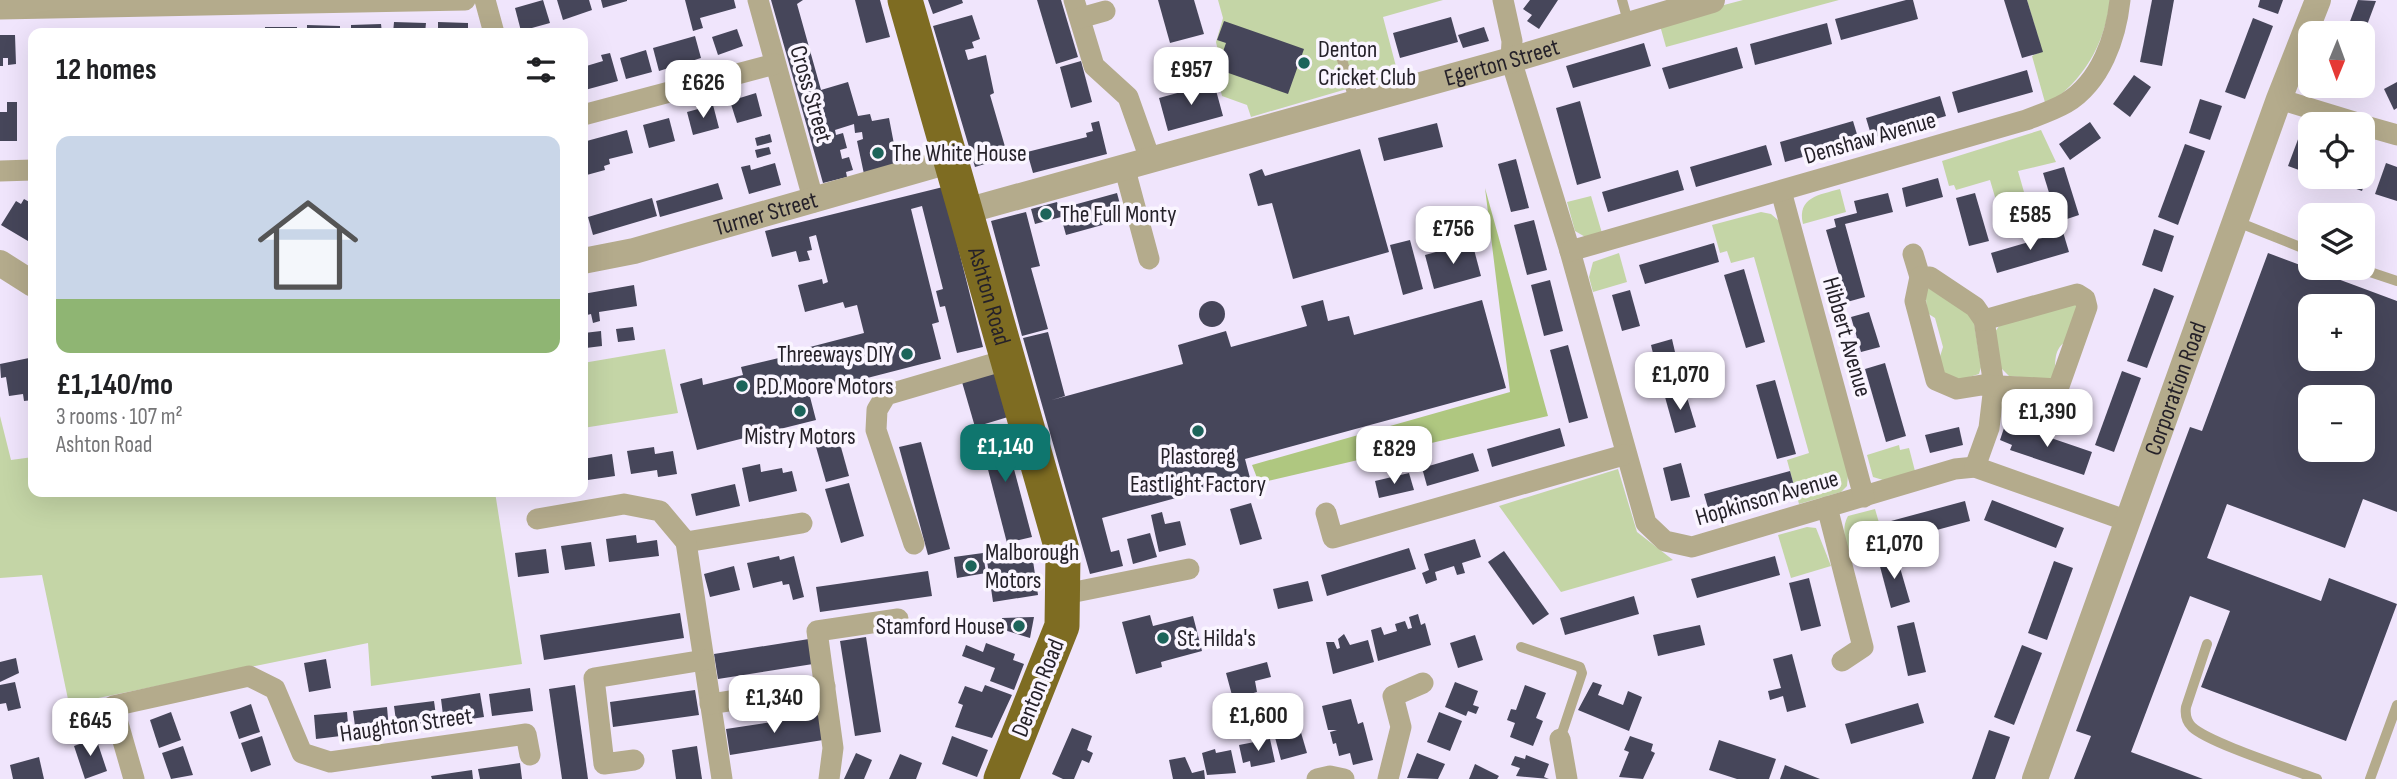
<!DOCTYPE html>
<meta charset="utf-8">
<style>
body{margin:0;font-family:"Sofia Sans Condensed",sans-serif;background:#f6f6f6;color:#202124;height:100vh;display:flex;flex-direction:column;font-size:26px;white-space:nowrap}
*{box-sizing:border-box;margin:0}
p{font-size:23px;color:#757577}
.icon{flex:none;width:38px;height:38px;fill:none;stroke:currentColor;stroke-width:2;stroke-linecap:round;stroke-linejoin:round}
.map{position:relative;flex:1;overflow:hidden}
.details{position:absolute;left:28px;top:28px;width:560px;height:469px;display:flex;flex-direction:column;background:#fff;border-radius:14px;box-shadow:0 7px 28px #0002}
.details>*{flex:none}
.needle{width:46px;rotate:181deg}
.tools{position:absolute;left:2298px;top:21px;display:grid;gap:14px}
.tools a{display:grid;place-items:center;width:77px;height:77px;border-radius:14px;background:#fff;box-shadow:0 7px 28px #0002;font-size:35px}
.price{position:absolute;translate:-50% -60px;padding:0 16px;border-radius:14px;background:#fff;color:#222;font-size:23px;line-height:46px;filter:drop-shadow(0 2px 4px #0008)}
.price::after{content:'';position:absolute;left:50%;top:42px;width:21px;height:16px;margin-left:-10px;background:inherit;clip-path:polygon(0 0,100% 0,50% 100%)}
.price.on{background:#0f766e;color:#fff}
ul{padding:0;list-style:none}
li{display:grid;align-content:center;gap:14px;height:371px;padding:0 28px}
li+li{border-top:2px solid #e0e0e0}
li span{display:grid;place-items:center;height:217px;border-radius:14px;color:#555}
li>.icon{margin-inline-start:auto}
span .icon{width:126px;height:126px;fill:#fffc;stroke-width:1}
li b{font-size:30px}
h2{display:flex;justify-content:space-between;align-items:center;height:84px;padding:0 28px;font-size:30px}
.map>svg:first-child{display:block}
.green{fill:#c4d5a6}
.forest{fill:#afc780}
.building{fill:#46465a;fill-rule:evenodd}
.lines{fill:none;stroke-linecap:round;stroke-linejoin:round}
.service{stroke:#b4ab8c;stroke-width:10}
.minor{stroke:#b4ab8c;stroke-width:21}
.tertiary{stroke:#b4ab8c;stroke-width:26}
.trunk{stroke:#7e6c22;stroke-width:35}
.poi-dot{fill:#1c645a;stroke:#faf5ff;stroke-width:2.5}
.labels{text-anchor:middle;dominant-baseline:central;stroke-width:7;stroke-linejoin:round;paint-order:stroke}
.poi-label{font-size:24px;fill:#252129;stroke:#faf5ff;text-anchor:start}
.street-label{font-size:24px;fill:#252129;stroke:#faf5ff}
</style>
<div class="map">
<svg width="2397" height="779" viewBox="0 0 2397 779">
<rect width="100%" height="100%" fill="#f0e5fc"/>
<!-- green -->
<g class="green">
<polygon points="1218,0 1443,0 1383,17 1398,74 1251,117 1247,105 1222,96 1211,53 1218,51 1216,42 1223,18"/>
<polygon points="1743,0 1839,0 1666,47 1659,22"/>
<path d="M2027,0h83c-5,45 -27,81 -64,106l-14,-50 10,-5z"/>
<polygon points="2041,130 2056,162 2018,171 2030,213 2002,221 1990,180 1956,190 1954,185 1949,186 1942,161"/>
<path d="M1840,189l6,23 -43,12c-6,-27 16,-29 37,-35z"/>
<polygon points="1591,196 1602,233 1587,238 1575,231 1567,202"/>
<polygon points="1761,212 1771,214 1779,221 1848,475 1847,486 1841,492 1799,504 1787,460 1809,453 1754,257 1731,263 1727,251 1720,253 1712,225"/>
<polygon points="1619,253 1627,282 1593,292 1589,277 1593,262"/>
<polygon points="1925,286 1973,316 1981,367 1979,374 1953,382 1937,366 1943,347 1935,318 1927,313"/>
<path d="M2069,302l11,5 -9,31c-22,12 -12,24 -19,42l-43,-4 -8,-8 -8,-33 6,-9z"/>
<polygon points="665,349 678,413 583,428 583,363"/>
<polygon points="0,416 11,460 33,457 33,492 495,492 522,664 371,686 368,643 69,704 42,575 0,578"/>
<polygon points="1899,445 1900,450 1909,448 1915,471 1883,480 1873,477 1867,455"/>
<polygon points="1618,469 1637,532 1673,560 1561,592 1499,506"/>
<path d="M1875,509l12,41 -36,10c-4,-16 -11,-29 -3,-44z"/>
<polygon points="1807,527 1816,528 1831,566 1791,578 1778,535"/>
</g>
<!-- forest -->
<polygon class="forest" points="1485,188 1548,416 1259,483 1252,465 1510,392"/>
<!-- building -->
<g class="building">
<polygon points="543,0 550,23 521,31 515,8"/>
<polygon points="557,0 589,0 592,10 563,20"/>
<polygon points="601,0 627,0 627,1 603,8"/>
<polygon points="685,0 734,0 736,8 700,18 703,28 693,31"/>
<polygon points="771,0 803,0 797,4 821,90 848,82 858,116 870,114 872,121 889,118 898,165 864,174 857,141 863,139 862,132 855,133 854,124 835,130 836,135 843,133 847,148 840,150 842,159 849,157 853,170 846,172 847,177 823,183"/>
<polygon points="855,0 880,0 890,37 866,43"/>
<polygon points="928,0 962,0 963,3 933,14"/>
<polygon points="1037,0 1061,0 1078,57 1056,64"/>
<polygon points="1158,0 1194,0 1204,34 1170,43"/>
<polygon points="1530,0 1558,0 1539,29 1527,21 1532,15 1523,9"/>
<polygon points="1906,0 1913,0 1918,19 1841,40 1835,19"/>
<polygon points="2004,0 2027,0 2043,52 2022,58"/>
<polygon points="2152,0 2174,0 2162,66 2140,62"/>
<polygon points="2260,0 2283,0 2278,14 2258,7"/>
<polygon points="2358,0 2376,1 2364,33 2350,33 2346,32"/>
<polygon points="972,15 980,39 972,42 974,48 965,50 968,60 986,55 994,93 990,95 1008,157 975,167 933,26"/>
<polygon points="1451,17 1458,42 1400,58 1393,33"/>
<polygon points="2253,18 2273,26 2245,99 2225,92"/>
<polygon points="1224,21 1304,49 1288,94 1217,69 1226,43 1217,40"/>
<polygon points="394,22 426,23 425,33 393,33"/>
<polygon points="438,22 468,23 468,28 473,28 477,33 438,33"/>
<polygon points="1827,23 1832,44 1755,65 1750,44"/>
<polygon points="381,24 382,33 351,33 351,25"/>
<polygon points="307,25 340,26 340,33 307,33"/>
<rect x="265" y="27" width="32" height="6"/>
<polygon points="1484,27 1489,41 1463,48 1458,35"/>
<rect x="222" y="29" width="31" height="4"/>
<polygon points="737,29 743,46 718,55 712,37"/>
<polygon points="137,30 167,31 167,33 137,33"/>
<rect x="180" y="30" width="31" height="3"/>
<polygon points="0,35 15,35 16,64 8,65 8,58 3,58 3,66 0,66"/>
<polygon points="695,36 701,58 659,71 653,48"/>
<polygon points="1644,43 1651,66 1573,88 1566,66"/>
<polygon points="1737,47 1743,68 1669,89 1662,68"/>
<polygon points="646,50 652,72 626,79 620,58"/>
<polygon points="610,53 618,81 585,90 583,67 603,61 601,55"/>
<polygon points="1081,61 1092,102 1071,108 1060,67"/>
<polygon points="2362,69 2369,83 2346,93 2343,86 2362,86"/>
<polygon points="2027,70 2033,92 1958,113 1952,92"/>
<polygon points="2134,75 2151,87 2130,117 2113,104"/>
<polygon points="2397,82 2397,108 2394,110 2384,89"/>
<polygon points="1214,83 1223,116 1168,131 1159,98"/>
<polygon points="756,93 762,116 737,123 730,101"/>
<polygon points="1940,96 1946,116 1872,138 1866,118"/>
<polygon points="2200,99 2222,106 2210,140 2189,133"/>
<polygon points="1580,101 1601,178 1577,185 1556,108"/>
<polygon points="7,102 17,102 17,141 0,141 0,112 7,112"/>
<polygon points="713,105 719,128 693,135 687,112"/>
<polygon points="669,118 675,141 649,148 643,125"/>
<polygon points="1099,121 1107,154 1033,173 1027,152 1087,137 1086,133 1093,131 1091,123"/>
<polygon points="1853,121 1859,141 1785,162 1780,142"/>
<polygon points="2090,122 2101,138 2070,160 2059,144"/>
<polygon points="1437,123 1443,147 1384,161 1378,138"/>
<polygon points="627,130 633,153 609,159 610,164 604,166 605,170 583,176 583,142"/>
<polygon points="770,134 772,142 757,146 755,138"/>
<polygon points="2300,134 2310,138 2310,174 2288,166"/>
<polygon points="2185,144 2205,151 2178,225 2158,217"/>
<polygon points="1766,145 1772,165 1696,187 1690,167"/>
<polygon points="769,147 771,154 757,158 755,150"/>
<polygon points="1360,149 1389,252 1293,279 1272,203 1258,206 1249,174 1262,169 1265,176"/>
<polygon points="2362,157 2372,160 2362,191 2331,180 2333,177 2362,177"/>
<polygon points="1516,159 1529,208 1511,212 1498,164"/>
<polygon points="775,163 781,185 749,194 741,167 750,165 751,170"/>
<polygon points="2386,163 2397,167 2397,201 2375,194"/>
<polygon points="2064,167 2079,215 2058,222 2043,173"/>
<polygon points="1678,170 1684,190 1608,212 1602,192"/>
<polygon points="1938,178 1943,197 1906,207 1902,188"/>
<polygon points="718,183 723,199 660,217 656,201"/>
<polygon points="943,187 983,347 957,353 945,306 940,307 936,291 943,289 922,206 911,209 939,322 932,324 941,359 809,393 816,420 697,450 680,384 702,378 703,385 743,375 741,367 783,357 785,366 813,359 810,347 864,333 857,305 845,308 843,302 805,312 798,285 822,279 823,284 828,282 816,235 809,237 812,250 807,251 810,260 799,262 796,251 772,257 765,231"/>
<polygon points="1117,193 1124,219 1066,235 1061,217 1035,224 1031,209 1057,202 1059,209"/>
<polygon points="1888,193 1893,212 1845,224 1865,297 1847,302 1826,230 1836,227 1834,219 1857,213 1854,201"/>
<polygon points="1975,193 1989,241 1969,246 1956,198"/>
<polygon points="652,198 657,216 593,235 588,217"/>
<polygon points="24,199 33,204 33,244 1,225 16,201 21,204"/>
<polygon points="1026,212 1040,266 1031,268 1048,329 1022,336 991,221"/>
<polygon points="1534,220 1547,270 1527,275 1514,225"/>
<polygon points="2154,229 2174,236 2162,272 2142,265"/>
<polygon points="2063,232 2069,252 1997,273 1991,253"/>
<polygon points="1410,240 1423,289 1403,295 1390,245"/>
<polygon points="1472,242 1481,276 1434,289 1425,255"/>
<polygon points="1714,243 1719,262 1645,284 1639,265"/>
<path d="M2268,253l129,48v211l-34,-13 -18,49 -118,-44 -20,54 114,43 8,-23 68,26 -51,137 -145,-54 29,-76 -40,-15 -59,156 72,27h-129l17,-43 -15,-5 114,-304 12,4zM2310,306h52v53h-52zM2310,397h52v53h-52z"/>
<polygon points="1744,269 1765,342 1746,348 1724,275"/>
<polygon points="1550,280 1563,331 1544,336 1531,285"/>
<polygon points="634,285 637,306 599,312 600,321 593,323 591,314 583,316 583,294"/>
<polygon points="2154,288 2174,296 2147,368 2127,361"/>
<polygon points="1630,290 1640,326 1622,331 1612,295"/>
<polygon points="1323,300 1328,321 1349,316 1354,335 1482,300 1506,388 1245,459 1250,478 1102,518 1111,552 1119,550 1123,566 1090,574 1023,338 1048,332 1065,396 1052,400 1183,364 1178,345 1226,331 1231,347 1307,326 1301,306"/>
<circle cx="1212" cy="314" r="13"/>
<polygon points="1869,312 1880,347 1861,352 1851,317"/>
<polygon points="633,327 635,340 618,342 616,329"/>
<polygon points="601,331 602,346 586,348 584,333"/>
<polygon points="1672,339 1681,378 1660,383 1651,345"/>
<polygon points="1568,345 1588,418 1569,423 1550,350"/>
<polygon points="29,358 33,400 24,401 23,394 9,396 6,377 1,378 0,364"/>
<polygon points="1885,363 1906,436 1886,442 1865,369"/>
<polygon points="2122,371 2141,378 2114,452 2095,445"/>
<polygon points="996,373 1008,417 975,427 962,382"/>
<polygon points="1775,380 1796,454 1777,459 1756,385"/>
<polygon points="1685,391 1696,427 1675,433 1665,397"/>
<polygon points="1002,424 1032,537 1007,543 978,431"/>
<polygon points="2005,425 2018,430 2019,427 2092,452 2084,475 2010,450 2012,445 2000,440"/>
<polygon points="1959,427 1963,445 1930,453 1925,435"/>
<polygon points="1560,428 1565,446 1492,467 1487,449"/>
<polygon points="839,440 849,476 826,482 816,447"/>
<polygon points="921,442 950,549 928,555 899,447"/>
<polygon points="654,447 655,454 673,451 677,474 658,477 657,470 631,474 627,451"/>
<polygon points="1473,453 1479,471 1427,486 1422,468"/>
<polygon points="612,454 615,476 588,480 587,473 583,474 583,459"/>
<polygon points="1681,463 1690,497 1671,501 1663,468"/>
<polygon points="760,464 761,472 782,468 783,473 792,471 797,491 749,502 742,468"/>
<polygon points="1790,471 1796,493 1710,515 1704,494"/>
<polygon points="1409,473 1414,490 1379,498 1375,481"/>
<polygon points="849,483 864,536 841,543 825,489"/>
<polygon points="735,484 740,506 696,516 691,494"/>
<polygon points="1992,500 2064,528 2056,548 1984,520"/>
<polygon points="1965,501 1970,521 1896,541 1891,521"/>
<polygon points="1251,503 1262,539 1240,545 1230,509"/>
<polygon points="1162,512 1165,524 1180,521 1186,545 1159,552 1151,515"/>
<polygon points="1150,533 1157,557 1133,564 1127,539"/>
<polygon points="636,535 637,543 657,540 659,556 609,562 606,539"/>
<polygon points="1475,539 1481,557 1462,563 1465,573 1457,575 1454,566 1435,572 1437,580 1426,584 1422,573 1429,570 1424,554"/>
<polygon points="591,542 595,566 565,570 561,546"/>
<polygon points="1031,547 1038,595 993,602 986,554"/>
<polygon points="1409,548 1416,569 1327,596 1321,575"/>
<polygon points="546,549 549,573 518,577 515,553"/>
<polygon points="1504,551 1549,614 1533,625 1488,562"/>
<polygon points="983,553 986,573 957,578 954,557"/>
<polygon points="1896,554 1910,602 1891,608 1878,559"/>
<polygon points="779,556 780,560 794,556 804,597 793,600 789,584 783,585 782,581 753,588 747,563"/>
<polygon points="1775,556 1780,575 1697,598 1691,579"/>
<polygon points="2054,561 2073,568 2047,640 2028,633"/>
<polygon points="734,566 740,590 710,597 704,574"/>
<polygon points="928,571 932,596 820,612 816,587"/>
<polygon points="1809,578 1821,626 1801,631 1789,583"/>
<polygon points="1308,581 1313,601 1278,609 1273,589"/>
<polygon points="1634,596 1639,614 1565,635 1560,618"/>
<polygon points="680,613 684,638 544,660 540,635"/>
<polygon points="1418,614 1421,625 1425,623 1431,645 1378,661 1371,630 1381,627 1384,635 1397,631 1395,624 1405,621 1408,629 1412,628 1409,617"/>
<polygon points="1150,615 1153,626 1193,616 1202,651 1161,662 1162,667 1136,674 1122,622"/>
<polygon points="1034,617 1030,638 1001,629 1002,618"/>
<polygon points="1914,622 1926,672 1908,676 1897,626"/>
<polygon points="1700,625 1705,645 1658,656 1653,635"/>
<polygon points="1344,634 1350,645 1368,640 1374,662 1333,674 1326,642 1334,642 1337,649 1340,648 1338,639"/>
<polygon points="1475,635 1483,660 1458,668 1450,643"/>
<polygon points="866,637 881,732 855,736 840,641"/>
<polygon points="809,639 813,664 718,679 714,654"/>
<polygon points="986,643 1015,654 1013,660 1024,664 1014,690 990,681 995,668 962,656 966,645 983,652"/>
<polygon points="2022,645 2042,653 2014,725 1994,717"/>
<polygon points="1792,654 1806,707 1787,712 1783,696 1770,700 1768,691 1781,688 1773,659"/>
<polygon points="16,658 19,673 0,682 0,662"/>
<polygon points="326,659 331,688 309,692 304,663"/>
<polygon points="1267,662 1271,677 1255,681 1257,692 1233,699 1226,673"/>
<polygon points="15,682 21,708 8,711 6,703 0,704 0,685"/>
<polygon points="1455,682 1478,691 1473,705 1479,707 1476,714 1468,711 1466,716 1445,707"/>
<polygon points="1593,682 1602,685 1598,695 1623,705 1628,691 1642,697 1629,731 1578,710"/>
<polygon points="575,685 588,779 562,779 549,689"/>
<polygon points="985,685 1012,695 992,738 955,727 963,705 958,703 965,686 982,692"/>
<polygon points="1525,685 1546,693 1536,718 1543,721 1533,746 1510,737 1515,723 1507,720 1511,709 1516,710"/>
<polygon points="530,688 533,711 492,716 489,694"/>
<polygon points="695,690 699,715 613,727 610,702"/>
<polygon points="480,693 484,717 444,723 441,699"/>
<polygon points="1351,699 1358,724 1363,722 1373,760 1353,765 1350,753 1339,756 1336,743 1333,744 1330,732 1337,730 1328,730 1322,706"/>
<polygon points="434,701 437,723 397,728 394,706"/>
<polygon points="1918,703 1924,723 1851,744 1845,724"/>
<polygon points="251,704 260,732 239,739 230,712"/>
<polygon points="387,707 389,730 356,734 353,711"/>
<polygon points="171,712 181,740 159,748 150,720"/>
<polygon points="347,712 349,735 316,739 314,715"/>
<polygon points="1439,712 1462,721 1450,751 1427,742"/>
<polygon points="819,715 823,740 730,755 726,729"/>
<polygon points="1297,719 1307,753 1281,760 1272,726"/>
<polygon points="1072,728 1092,736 1087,750 1093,753 1089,763 1082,760 1074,779 1063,779 1052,774"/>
<polygon points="1989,730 2010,737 1995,779 1972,779"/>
<polygon points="262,736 271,765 251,772 241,743"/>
<polygon points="952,736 988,750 977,777 942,764"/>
<polygon points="1630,736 1653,744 1651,751 1655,753 1643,779 1619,777 1629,752 1624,750"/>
<polygon points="96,738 107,771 85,779 74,746"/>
<polygon points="1270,739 1275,762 1251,767 1250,761 1243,763 1239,745"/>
<polygon points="1719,740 1776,759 1769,779 1737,779 1709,770"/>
<polygon points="183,746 193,775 171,779 162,753"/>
<polygon points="697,746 702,779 676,779 672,750"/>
<polygon points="1215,749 1216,753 1231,750 1236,773 1207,775 1202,753"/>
<polygon points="856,753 872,760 864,779 844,779"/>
<polygon points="1417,753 1445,764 1438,779 1407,778"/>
<polygon points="900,754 922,763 916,779 889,779"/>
<polygon points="1526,755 1549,764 1544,777 1549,779 1516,776 1520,768 1511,765 1515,756 1525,759"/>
<polygon points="39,757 44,779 13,779 10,765"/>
<polygon points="1185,757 1192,773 1204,770 1205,779 1173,779 1169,760"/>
<polygon points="520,763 522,779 480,779 478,769"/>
<polygon points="1475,764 1499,776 1497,779 1469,779"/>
<polygon points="1785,765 1820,779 1780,779"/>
<polygon points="472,770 473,779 432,779 431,776"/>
</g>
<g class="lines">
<!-- service -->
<g class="service">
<polyline points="1622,0 1629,25"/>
<polyline points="1340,53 1355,103"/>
<polyline points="2235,221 2310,251"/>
<polyline points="2358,268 2397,281"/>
<path d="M2207,644l-21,63c-1,7 0,14 6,20 17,16 99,42 125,52"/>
<polyline points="1521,647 1580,667 1582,673 1560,739"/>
<polyline points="2370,779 2397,705"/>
</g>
<!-- minor -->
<g class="minor">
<polyline points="485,0 494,33"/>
<polyline points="758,0 814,202"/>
<polyline points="1074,0 1094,66 1128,97 1150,159"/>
<polyline points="1503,0 1512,41 1511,60 1570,251 1646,523 1665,541 1692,547 1955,469 1975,467 2128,521"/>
<polyline points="0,9 465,0"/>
<polyline points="1080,18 1105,11"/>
<polyline points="2279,99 2361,124"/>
<polyline points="583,115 775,64"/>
<polyline points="2362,125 2397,135"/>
<polyline points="1124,166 1149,259"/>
<polyline points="0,171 33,170"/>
<polyline points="1781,191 1864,497"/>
<path d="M1570,251l456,-131c13,-5 28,-10 40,-17 35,-21 50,-66 54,-103"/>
<polyline points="1913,254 1920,277 1930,277 1975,307 1984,320 1994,386 1989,428 1975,467"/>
<polyline points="1920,277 1915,301 1936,380 1957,389 1982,385 2058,389 2087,307 2085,299 2077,294 1984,320"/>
<polyline points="1827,507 1863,647 1842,661"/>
<polyline points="1326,513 1333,538 1624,455"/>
<polyline points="537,519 624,504 660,511 686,542 802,523"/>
<polyline points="686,542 722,779"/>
<polyline points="914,544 876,430 877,410 886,395 1009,359"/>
<polyline points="1065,594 1189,569"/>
<polyline points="710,704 825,686"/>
<polyline points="1560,739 1567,779"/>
<polyline points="634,760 604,764 594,678 704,660"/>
<polyline points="134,779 113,706 249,676 275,689 302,753 330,762 526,734 530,755"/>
<polyline points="829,779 833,748 817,631 898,619"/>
<polyline points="1317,779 1330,776 1344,779"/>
<polyline points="1388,779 1401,727 1393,696 1423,683"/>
</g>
<!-- tertiary -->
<g class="tertiary">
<path id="s1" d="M966,211l545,-151 201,-60"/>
<path id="s2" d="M583,261l51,-10 315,-90"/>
<polyline points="0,263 33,284"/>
<path id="s3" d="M2035,779l244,-680 39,-99"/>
</g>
<!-- trunk -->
<path class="trunk" id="s4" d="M905,0l158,553 -1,73 -61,153"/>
</g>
<!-- markers -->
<g class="poi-dot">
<circle cx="1304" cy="63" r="7"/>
<circle cx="878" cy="153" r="7"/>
<circle cx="1046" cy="214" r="7"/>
<circle cx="907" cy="354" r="7"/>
<circle cx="742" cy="386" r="7"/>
<circle cx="800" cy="411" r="7"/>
<circle cx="1198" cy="431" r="7"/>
<circle cx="971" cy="566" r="7"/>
<circle cx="1019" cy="626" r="7"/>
<circle cx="1163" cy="638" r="7"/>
</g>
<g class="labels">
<!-- poi labels -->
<g class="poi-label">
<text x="1318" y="49">Denton<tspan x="1318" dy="28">Cricket Club</tspan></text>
<text x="892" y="153">The White House</text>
<text x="1060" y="214">The Full Monty</text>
<text x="893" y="354" text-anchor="end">Threeways DIY</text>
<text x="756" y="386">P.D.Moore Motors</text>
<text x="800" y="436" text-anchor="middle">Mistry Motors</text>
<text x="1198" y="456" text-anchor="middle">Plastoreg<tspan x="1198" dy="28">Eastlight Factory</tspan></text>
<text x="985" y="552">Malborough<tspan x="985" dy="28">Motors</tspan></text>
<text x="1005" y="626" text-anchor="end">Stamford House</text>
<text x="1177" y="638">St. Hilda's</text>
</g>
<!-- street labels -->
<g class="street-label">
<text stroke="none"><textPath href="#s1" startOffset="556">Egerton Street</textPath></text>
<text transform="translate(811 94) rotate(74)">Cross Street</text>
<text transform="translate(1870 138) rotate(-16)">Denshaw Avenue</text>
<text stroke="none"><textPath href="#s2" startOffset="189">Turner Street</textPath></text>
<text stroke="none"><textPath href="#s4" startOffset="308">Ashton Road</textPath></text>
<text transform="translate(1847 337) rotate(74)">Hibbert Avenue</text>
<text stroke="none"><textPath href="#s3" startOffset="415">Corporation Road</textPath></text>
<text transform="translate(1767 498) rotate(-16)">Hopkinson Avenue</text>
<text transform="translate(1038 688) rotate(-68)">Denton Road</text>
<text transform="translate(406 725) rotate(-8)">Haughton Street</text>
</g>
</g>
</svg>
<div class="tools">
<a><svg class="needle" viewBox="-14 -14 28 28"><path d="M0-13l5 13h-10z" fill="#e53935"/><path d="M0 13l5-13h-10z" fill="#757577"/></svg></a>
<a><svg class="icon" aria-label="locate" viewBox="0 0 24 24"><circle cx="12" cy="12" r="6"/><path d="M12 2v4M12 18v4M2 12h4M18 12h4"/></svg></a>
<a><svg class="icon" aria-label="layers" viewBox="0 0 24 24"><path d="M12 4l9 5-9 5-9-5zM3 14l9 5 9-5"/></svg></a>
<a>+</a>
<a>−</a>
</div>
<b class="price" style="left:1191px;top:107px">£957</b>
<b class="price" style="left:703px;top:120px">£626</b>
<b class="price" style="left:2030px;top:252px">£585</b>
<b class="price" style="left:1453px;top:266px">£756</b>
<b class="price" style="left:1680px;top:412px">£1,070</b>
<b class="price" style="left:2047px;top:449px">£1,390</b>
<b class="price on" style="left:1005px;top:484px">£1,140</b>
<b class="price" style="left:1394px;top:486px">£829</b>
<b class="price" style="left:1894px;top:581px">£1,070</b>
<b class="price" style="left:774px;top:735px">£1,340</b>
<b class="price" style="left:1258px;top:753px">£1,600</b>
<b class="price" style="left:90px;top:758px">£645</b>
<section class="details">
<h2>12 homes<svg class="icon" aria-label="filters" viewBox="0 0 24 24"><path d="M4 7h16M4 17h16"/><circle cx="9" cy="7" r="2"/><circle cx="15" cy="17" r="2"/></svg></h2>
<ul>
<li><span style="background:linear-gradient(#c9d6e8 75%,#8fb573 0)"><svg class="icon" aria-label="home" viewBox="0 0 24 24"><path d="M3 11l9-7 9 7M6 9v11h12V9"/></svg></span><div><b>£1,140/mo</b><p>3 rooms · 107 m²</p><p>Ashton Road</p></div></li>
</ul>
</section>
</div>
